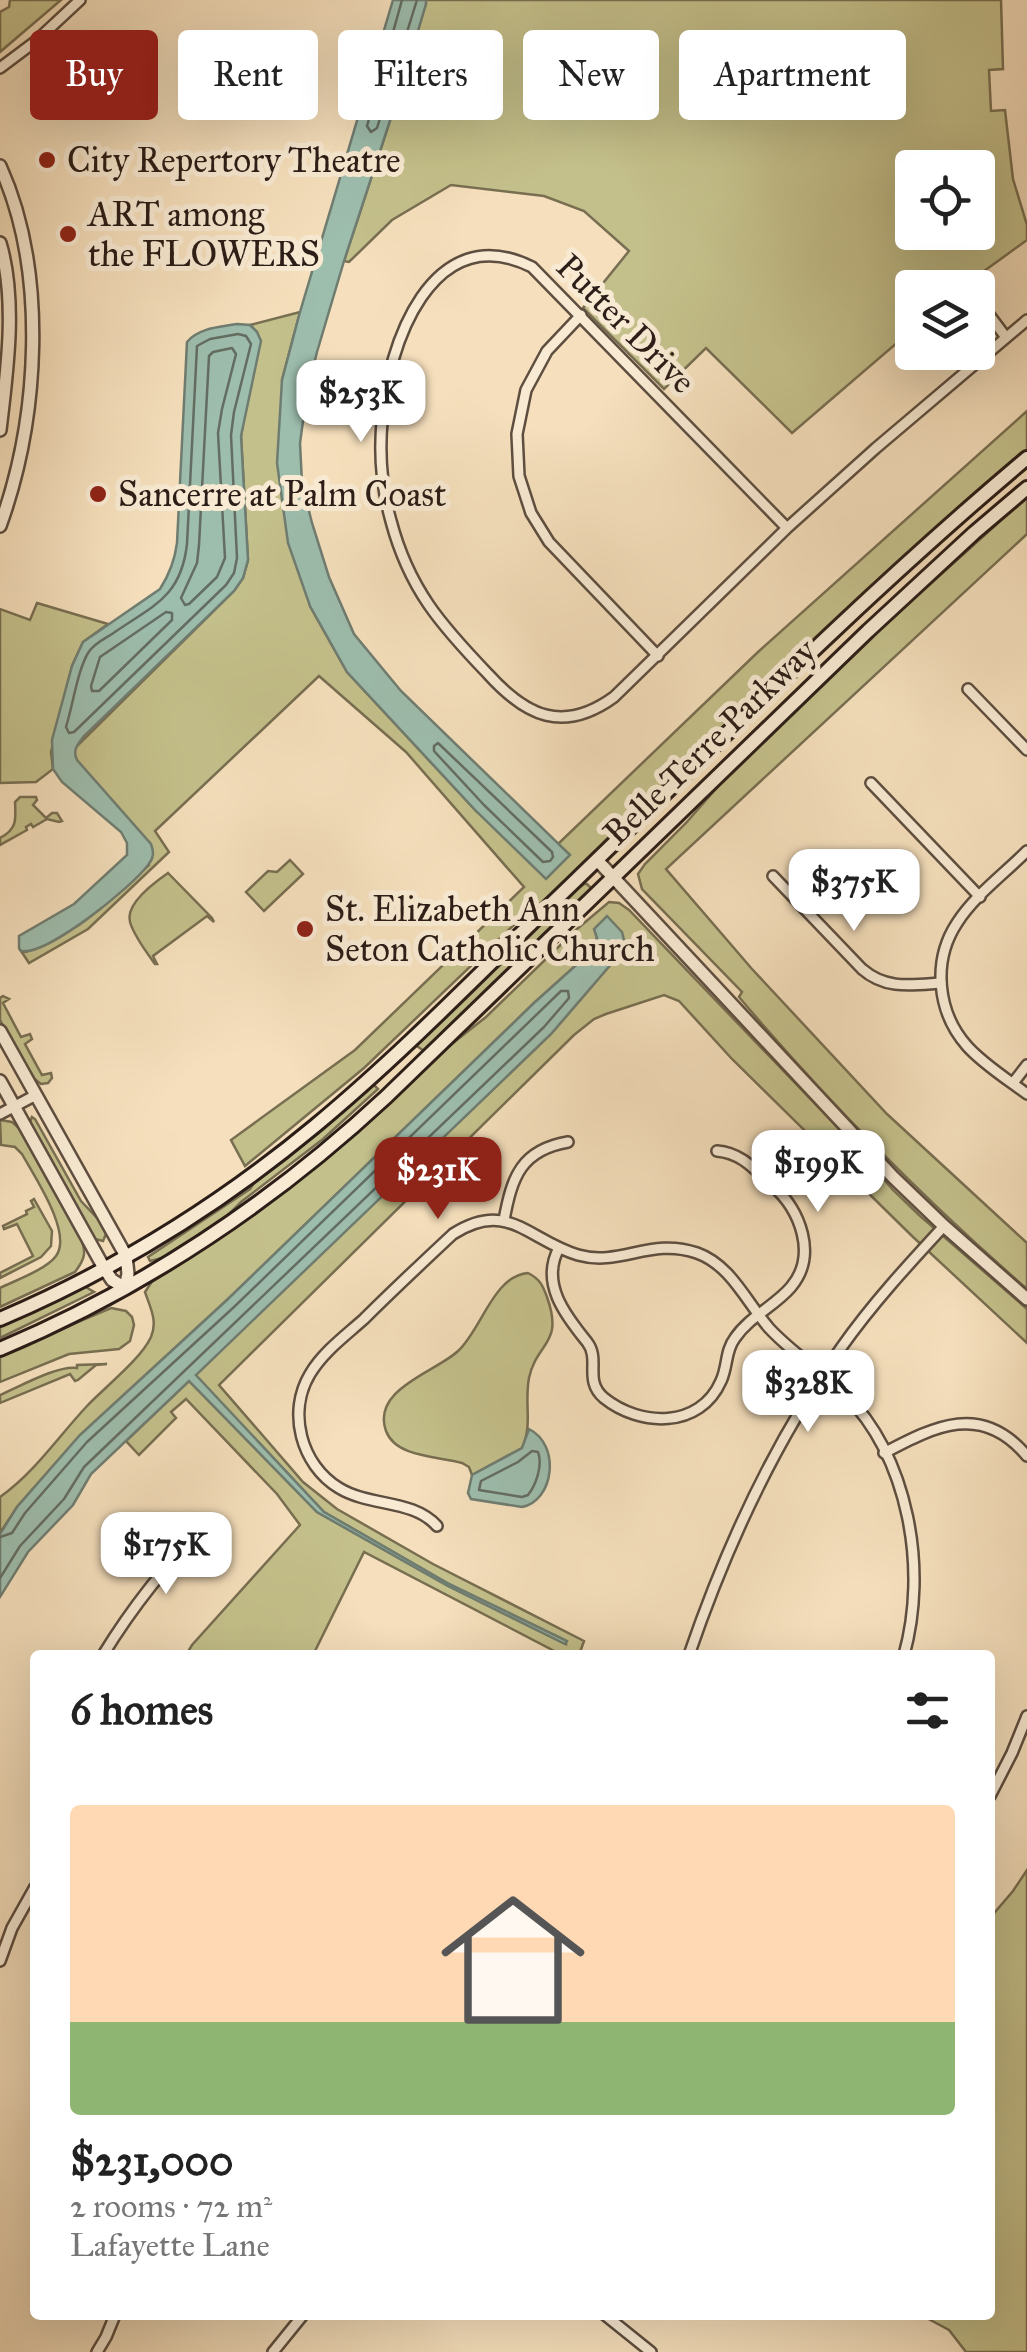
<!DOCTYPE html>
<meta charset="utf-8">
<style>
body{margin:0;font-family:"IM FELL Great Primer",serif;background:#f2f2f2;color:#222;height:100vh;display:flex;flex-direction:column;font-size:38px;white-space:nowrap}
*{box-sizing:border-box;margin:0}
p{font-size:32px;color:#767676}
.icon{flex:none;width:55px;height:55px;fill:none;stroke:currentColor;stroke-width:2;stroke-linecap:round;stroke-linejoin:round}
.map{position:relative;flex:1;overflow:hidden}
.details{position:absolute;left:30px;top:1650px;width:965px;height:670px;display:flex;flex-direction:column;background:#fff;border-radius:10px;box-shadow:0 10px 40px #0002}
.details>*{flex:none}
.guide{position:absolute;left:30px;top:30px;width:968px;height:90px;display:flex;gap:20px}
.buttons{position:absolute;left:895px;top:150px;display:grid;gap:20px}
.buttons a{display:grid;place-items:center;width:100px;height:100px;border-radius:10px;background:#fff;box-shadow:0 10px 40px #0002;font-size:50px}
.price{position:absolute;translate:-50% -85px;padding:0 22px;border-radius:20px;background:#fff;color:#222;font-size:32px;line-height:65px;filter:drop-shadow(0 2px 5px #0008)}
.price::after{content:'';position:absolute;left:50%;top:60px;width:30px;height:22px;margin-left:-15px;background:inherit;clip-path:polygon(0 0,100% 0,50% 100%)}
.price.active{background:#8f2418;color:#fff}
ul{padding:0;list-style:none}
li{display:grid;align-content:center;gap:20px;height:530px;padding:0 40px}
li+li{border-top:2px solid #e0e0e0}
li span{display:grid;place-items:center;height:310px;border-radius:10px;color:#555}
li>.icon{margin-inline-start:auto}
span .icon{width:180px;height:180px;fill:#fffc;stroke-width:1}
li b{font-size:42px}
h2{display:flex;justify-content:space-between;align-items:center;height:120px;padding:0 40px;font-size:42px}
.pill{padding:0 35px;border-radius:10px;background:#fff;box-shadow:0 10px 40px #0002;font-size:35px;line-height:90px}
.pill.active{background:#8f2418;color:#fff}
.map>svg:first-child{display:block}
.green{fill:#c4c08b;stroke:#786e51;stroke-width:2.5;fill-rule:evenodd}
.water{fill:#9dbdad;stroke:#6f7d71;stroke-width:2.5}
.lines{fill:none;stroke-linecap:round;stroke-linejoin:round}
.shore{stroke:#646d62;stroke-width:2.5}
.minor-casing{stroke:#5e4e40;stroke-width:14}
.tertiary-casing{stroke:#5e4e40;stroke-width:16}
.secondary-casing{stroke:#2b1d17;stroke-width:18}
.minor{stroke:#f8ead3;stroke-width:9}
.tertiary{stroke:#f8ead3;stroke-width:11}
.secondary{stroke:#f8ead3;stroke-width:12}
.poi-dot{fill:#8f2418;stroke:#f8ead3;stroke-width:4}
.labels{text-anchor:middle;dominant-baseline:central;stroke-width:10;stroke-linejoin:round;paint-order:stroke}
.poi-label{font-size:35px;fill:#2b1d17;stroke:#f8ead3;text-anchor:start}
.street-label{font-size:35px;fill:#2b1d17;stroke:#f8ead3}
</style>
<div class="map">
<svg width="1027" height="2352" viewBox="0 0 1027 2352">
<rect width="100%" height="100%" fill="#f5dfbc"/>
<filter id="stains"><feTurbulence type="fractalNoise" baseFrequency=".002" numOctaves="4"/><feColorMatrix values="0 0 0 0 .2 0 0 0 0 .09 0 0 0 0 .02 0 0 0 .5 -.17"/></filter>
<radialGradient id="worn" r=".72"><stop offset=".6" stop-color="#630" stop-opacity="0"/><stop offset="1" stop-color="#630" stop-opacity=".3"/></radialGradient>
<!-- green -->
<g class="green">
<polygon points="10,0 61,0 0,52 0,12 9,7"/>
<path d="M426,0h575l2,69 -14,1 2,41 14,-1 8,69 14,46v15l-65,47 -50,1v42l-120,103 -86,-85 -42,41 -81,-81 46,-57 -45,-40 -40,-15 -93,-11 -59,35 -43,42 -5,-1 60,-183zM912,168h66v64h-66z"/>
<polygon points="300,312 282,380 310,606 347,672 477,812 570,855 558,844 758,652 1027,411 1027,451 898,564 541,906 520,919 364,1068 245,1166 231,1140 355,1050 524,887 406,752 319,676 155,831 169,852 88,929 29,963 21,951 26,952 79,925 100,909 149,865 77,760 74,754 76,747 234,591 243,578 248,560 241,436 257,332 250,325"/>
<path d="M1027,497v37l-361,335 86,100 135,145 140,129v46c-103,-90 -200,-188 -288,-292l3,-5 -100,-103 -4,-15 7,-10 41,-41 35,-40 157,-152z"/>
<polygon points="37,603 108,624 83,642 72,666 51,752 53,769 36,782 0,783 0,609 30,620"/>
<path d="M20,797h16l1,3 -4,5 13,13 6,-5h5l5,8 -3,1 -12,-3 -14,8 -2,-3 -5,3 1,3 -27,15v-7c17,-9 16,-18 15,-36z"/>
<polygon points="290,860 303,874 264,911 246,892 268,871 277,872"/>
<path d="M168,873l44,45 2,4 -7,-6 -54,40 4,8h-2c-8,-11 -21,-28 -25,-42 -5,-18 25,-40 38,-49z"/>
<polygon points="584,884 587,884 592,889 424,1051 414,1044 565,899"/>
<path d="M609,902l10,1 10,7 217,226 47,54 26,25 108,94v34l-115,-107 -180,-177 -53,-58 -15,-6 -58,19 -12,5 -20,16 -355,350 84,97 34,27 96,55 151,77 -5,14h-17l-198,-103 -51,103h-127l6,-10 108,-120 -23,-31 -91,-95 -15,13 5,6 -37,37 -13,-14 63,-60 128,131 131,74 118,58v-3l-117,-57 -125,-72 -129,-137 356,-341 67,-78 -21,-18 -4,12 -59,53 -307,297 -147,135 -63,72 -17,26v-36c35,-25 58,-60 87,-91 18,-19 54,-47 64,-69 7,-16 -1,-30 -6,-45l8,-12 90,-58 89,-68 116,-107 38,-30 91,-88z"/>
<polygon points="3,996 9,999 3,1003 21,1037 30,1034 32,1039 25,1044 42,1075 51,1073 52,1078 48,1083 41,1084 32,1077 0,1020 0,998"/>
<polygon points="373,1084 378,1089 323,1139 241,1202 219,1224 166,1257 150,1261 148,1257 250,1189 259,1176"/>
<polygon points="32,1117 35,1119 81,1201 98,1219 106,1234 103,1241 95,1239 30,1122"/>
<path d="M0,1120l12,2 8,7 60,108c7,15 5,22 -5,35l-75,35v-19c14,-7 47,-19 56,-32 17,-23 -22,-80 -34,-102l-7,-7 -14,-2z"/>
<polygon points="34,1199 52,1231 51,1246 41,1257 0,1278 0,1273 33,1256 17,1224 4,1229 3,1226 27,1214 26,1211 34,1207 31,1201"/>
<path d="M528,1273c12,6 15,13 19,24 17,48 -10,44 -18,81 -5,26 4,46 -7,70l-50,27 -3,-8 -7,-4c-23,-7 -66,-5 -76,-32 -15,-42 50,-59 72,-80 24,-22 35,-75 70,-78z"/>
<polygon points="84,1286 94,1292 0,1338 0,1325"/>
<polygon points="111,1308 126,1311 132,1317 134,1325 130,1341 119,1349 69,1354 0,1382 0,1355"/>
<path d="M107,1364l-11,1 -18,15 -3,1 -5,-7 -70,29v-8c21,-9 58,-30 77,-27v-3z"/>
<polygon points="1027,1870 1027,2352 966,2352 949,2330 921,2315 990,2315 990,1918 1013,1891"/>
</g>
<!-- water -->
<g class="water">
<polygon points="393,0 426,0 426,4 404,78 344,261 317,352 307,392 300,443 302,483 312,523 329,577 354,634 401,691 570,855 546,879 477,812 347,672 310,606 288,543 277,463 282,380 300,312"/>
<path d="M237,324l13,1 7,7 4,9 -20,95 7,124 -5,18 -9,13 -150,145c-6,8 -12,14 -7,24l74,84c3,8 3,14 -3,21 -16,22 -101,91 -127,86l-2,-3v-12l55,-32 53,-49v-12l-6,-11 -59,-50 -9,-13 -1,-29 20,-74 11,-24 77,-53c9,-14 15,-30 17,-46l10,-201c11,-14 33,-15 50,-18z"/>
<polygon points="607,916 622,932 625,944 618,956 551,1034 196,1375 324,1512 449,1584 567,1641 565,1644 448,1586 317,1512 189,1381 91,1474 73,1505 28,1552 0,1597 0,1534 17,1507 80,1435 227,1300 534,1003 593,950 597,938 594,929"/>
<path d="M529,1429c32,16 25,72 -7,78l-51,-8 -3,-6 4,-18 50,-27z"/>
</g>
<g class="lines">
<!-- shore -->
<g class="shore">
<polyline points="402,0 367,126 371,132 377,128 417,0"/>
<path d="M238,334l8,2 5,8 -17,68 -3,23 6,123 -3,15 -8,12 -152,147 -5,1 -3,-6c7,-22 11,-55 22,-74 5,-9 16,-14 24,-19 40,-28 69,-36 75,-90l10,-198 13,-7z"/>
<polygon points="232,348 236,354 222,409 218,433 225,558 217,577 189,604 185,605 181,598 197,563 199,545 209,356 213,352"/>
<polygon points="166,612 172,613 172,620 99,691 92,691 91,686 100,657"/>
<polygon points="438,743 552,852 553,857 550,861 543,862 484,805 434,751 434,746"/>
<path d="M532,1451l6,1c5,13 -2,33 -10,43l-6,2 -43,-7 2,-9 37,-19z"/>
<polyline points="0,1537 12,1533 25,1513 87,1442 234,1307 561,991 568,991 569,998 544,1027 84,1467 64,1499 20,1546 0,1578"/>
</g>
<!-- minor casing -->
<g class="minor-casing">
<g id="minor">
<polyline points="0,68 36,41 80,0"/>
<polyline points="978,300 1005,336"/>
<polyline points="581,315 547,351 526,390 517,434 519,476 531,513 549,542 658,656"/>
<path d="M787,528l-255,-261c-100,-50 -145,79 -150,155 -3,33 0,67 9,99 18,68 50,104 97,153 38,42 75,60 126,23l173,-169 89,-80 151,-128"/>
<polyline points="968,689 1027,750"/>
<polyline points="871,783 980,897"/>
<path d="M1027,851c-23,23 -53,45 -70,72 -25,38 -20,89 10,123 16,18 40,33 60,48"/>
<path d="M773,876l89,93c24,21 50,16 79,14"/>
<polyline points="1013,1083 1027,1065"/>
<polyline points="0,1114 36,1095"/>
<path d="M504,1220c8,-43 17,-70 64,-78"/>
<path d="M559,1248c-19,35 6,67 28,94 14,18 -4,38 17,56 36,29 96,31 117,-17 7,-15 4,-30 14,-43 14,-21 40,-32 56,-51 27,-32 9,-77 -18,-101 -18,-16 -31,-33 -56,-35"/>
<path d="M884,1453c51,-27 98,-51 143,3"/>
<path d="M437,1526c-24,-27 -67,-19 -98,-38 -38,-23 -52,-76 -29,-114 13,-22 35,-38 54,-55 29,-29 59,-57 89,-85 55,-35 75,6 125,21 43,12 72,-18 119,-2 34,12 50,50 72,75 23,25 51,42 75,65 65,65 84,176 60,262"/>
<path d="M103,1655c30,-49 64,-92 105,-132"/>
<path d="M689,1655c37,-108 85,-213 152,-307 31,-44 67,-83 103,-122"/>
<polyline points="990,1796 1012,1753 1027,1716"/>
<polyline points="0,1961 12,1928 35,1887"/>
<polyline points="605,2315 651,2352"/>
<polyline points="97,2352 106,2337 115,2315"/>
<polyline points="273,2352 303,2315"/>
</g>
</g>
<!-- tertiary casing -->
<g class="tertiary-casing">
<g id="tertiary">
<path d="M0,166c48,106 39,252 0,360"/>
<path d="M0,243c17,57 7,129 0,187"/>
<polyline points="598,861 893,1177 944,1226 1027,1299"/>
<polyline points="0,1031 126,1256 128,1274 125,1288 112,1280 104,1268 0,1081"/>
</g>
</g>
<!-- secondary casing -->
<g class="secondary-casing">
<g id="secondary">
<path d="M0,1319c113,-48 221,-115 315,-193 82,-68 156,-144 232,-218 158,-152 312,-309 480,-450"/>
<path d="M0,1349c143,-60 273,-147 386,-252l482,-466 106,-98 53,-45"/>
</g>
</g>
<!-- minor -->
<use href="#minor" class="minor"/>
<!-- tertiary -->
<use href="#tertiary" class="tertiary"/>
<!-- secondary -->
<use href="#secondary" class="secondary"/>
</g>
<!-- markers -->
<g class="poi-dot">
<circle cx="47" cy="160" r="10"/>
<circle cx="68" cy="234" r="10"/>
<circle cx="98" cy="494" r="10"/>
<circle cx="305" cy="929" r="10"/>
</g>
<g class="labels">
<!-- poi labels -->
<g class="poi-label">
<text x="67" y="160">City Repertory Theatre</text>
<text x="88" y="214">ART among<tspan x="88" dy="40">the FLOWERS</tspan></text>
<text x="118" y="494">Sancerre at Palm Coast</text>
<text x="325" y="909">St. Elizabeth Ann<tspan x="325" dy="40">Seton Catholic Church</tspan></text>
</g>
<!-- street labels -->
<g class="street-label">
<text transform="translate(626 324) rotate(45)">Putter Drive</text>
<text transform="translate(710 742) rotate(-44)">Belle Terre Parkway</text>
</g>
</g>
<rect width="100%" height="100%" filter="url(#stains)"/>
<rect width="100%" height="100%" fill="url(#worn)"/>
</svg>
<div class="buttons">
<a><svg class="icon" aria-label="locate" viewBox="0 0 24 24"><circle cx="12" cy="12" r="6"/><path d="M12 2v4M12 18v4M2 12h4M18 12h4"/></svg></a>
<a><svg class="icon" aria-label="layers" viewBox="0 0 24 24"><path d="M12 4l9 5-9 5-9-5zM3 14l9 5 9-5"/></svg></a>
</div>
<b class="price" style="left:361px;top:445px">$253K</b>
<b class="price" style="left:854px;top:934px">$375K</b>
<b class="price" style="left:818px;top:1215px">$199K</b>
<b class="price active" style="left:438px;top:1222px">$231K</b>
<b class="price" style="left:808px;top:1435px">$328K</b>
<b class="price" style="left:166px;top:1597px">$175K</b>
<div class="guide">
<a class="pill active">Buy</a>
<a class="pill">Rent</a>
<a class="pill">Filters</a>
<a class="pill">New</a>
<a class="pill">Apartment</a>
</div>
<section class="details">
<h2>6 homes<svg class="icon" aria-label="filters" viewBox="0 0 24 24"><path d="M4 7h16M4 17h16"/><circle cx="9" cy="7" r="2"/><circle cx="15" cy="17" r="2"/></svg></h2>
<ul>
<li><span style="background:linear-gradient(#ffd9b3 70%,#8fb573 0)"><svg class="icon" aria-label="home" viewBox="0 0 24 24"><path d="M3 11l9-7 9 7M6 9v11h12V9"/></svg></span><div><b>$231,000</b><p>2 rooms · 72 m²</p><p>Lafayette Lane</p></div></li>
</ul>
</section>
</div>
